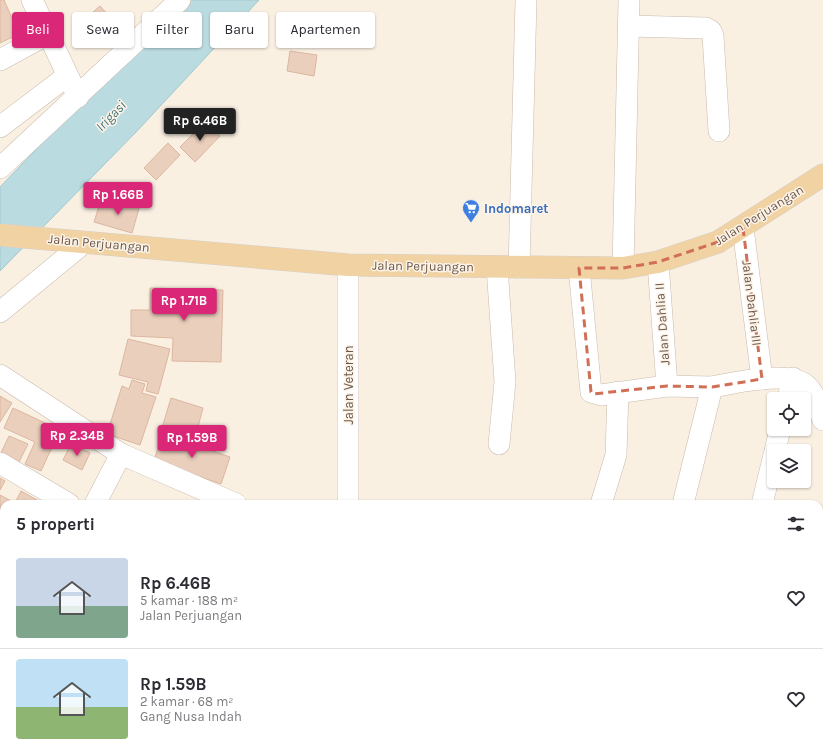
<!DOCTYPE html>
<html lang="id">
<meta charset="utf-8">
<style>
body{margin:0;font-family:Karla,sans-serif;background:#f7f7f7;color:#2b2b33;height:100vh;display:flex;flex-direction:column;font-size:15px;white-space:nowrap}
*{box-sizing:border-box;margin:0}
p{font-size:13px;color:#7c7c81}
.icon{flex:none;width:22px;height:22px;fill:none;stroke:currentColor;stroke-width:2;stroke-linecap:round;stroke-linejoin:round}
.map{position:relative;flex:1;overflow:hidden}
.side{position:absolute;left:0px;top:500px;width:823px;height:256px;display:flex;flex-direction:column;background:#fff;border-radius:12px 12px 0 0;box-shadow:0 1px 3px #0004}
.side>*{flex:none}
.hud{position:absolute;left:12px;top:12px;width:400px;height:36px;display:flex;gap:8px}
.tools{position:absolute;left:767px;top:392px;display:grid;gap:8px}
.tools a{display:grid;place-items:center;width:44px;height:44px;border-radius:4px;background:#fff;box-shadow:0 1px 3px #0004;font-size:20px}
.price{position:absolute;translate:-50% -34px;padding:0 9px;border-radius:4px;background:#db2777;color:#fff;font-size:13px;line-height:26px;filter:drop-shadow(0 1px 2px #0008)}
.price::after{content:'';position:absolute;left:50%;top:24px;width:12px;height:9px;margin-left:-6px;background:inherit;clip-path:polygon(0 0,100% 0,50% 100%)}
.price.current{background:#222;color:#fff}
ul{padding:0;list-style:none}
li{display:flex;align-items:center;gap:12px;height:100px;padding:0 16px}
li+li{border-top:1px solid #e1e1e2}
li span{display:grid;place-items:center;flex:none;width:112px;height:80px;border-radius:4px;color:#555}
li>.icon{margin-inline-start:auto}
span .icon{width:48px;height:48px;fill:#fffc;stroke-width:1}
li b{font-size:17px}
h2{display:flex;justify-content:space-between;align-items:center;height:48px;padding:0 16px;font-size:17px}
.pill{padding:0 14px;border-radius:4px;background:#fff;box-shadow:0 1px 3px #0004;font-size:14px;line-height:36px}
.pill.current{background:#db2777;color:#fff}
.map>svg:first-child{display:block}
.water{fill:#badbe0;stroke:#a1c9d0}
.building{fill:#ebcfbd;stroke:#dcb6a0}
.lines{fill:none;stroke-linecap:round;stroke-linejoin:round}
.minor-casing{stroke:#cabaad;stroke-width:22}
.major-casing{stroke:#d6d0cd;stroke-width:23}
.minor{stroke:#fff;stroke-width:21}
.major{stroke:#f1d2a2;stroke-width:22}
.marked{fill:none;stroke:#d06f55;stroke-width:3;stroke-dasharray:8 5;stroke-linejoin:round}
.labels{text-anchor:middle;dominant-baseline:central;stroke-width:3;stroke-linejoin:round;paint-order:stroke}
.shop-label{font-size:13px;font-weight:bold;fill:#366cbe;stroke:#fcf4e8;text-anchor:start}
.street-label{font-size:13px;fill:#6d574c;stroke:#fcf4e8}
.water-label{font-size:14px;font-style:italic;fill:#48767f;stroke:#fcf4e8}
</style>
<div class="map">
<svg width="823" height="756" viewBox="0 0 823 756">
<rect width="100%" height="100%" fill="#f9f0e2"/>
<!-- water -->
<polygon class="water" points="179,0 259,0 138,130 0,271 0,187"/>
<!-- building -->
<g class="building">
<polygon points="0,0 4,0 19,34 0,43"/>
<polygon points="100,6 112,19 90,39 78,25"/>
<polygon points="290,51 317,55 314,76 287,71"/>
<polygon points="205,122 220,136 195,162 180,147"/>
<polygon points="168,143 180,155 156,180 144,168"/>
<polygon points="125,200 140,205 132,233 94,222 100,203 122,210"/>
<polygon points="150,288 223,290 221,362 172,361 173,338 131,336 131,310 150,310"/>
<polygon points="128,339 170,349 158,394 146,391 148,382 119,375"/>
<polygon points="132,380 145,384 142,393 156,397 140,445 107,434 122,386 129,389"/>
<polygon points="0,396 12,403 0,422"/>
<polygon points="171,398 203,408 195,438 162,428"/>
<polygon points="13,408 60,430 41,471 25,464 35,442 4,428"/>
<polygon points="162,434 230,457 221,484 154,461"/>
<polygon points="9,436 28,444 18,464 0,455"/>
<polygon points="71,444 90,453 82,470 63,460"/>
<polygon points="0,478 5,481 0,490"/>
<polygon points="21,491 37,500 34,504 4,504 4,523 0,520 0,495 15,503"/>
<polygon points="4,545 4,571 0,568 0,552"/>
<polygon points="3,688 4,689 4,749 0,748 0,698"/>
<rect x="78" y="752" width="20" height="2"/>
</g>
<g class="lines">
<!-- minor casing -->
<g class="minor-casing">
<g id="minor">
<polyline points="32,0 78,97"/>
<polyline points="629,26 706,28 711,31 713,36 719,131"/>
<polyline points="0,60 48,34"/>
<polyline points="0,127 67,76"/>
<polyline points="0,168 180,0"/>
<polyline points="743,228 762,379"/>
<polyline points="658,262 667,386"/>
<polyline points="348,265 348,504"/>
<polyline points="497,267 505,382 499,444"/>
<polyline points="519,268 526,0"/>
<polyline points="579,268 591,392 601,395 667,386 712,387 683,504"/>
<polyline points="623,268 629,0"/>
<polyline points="0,312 85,242"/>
<polyline points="0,375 121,454 236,504"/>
<path d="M712,387c22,-4 80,-18 96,0 8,8 11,23 15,33"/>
<polyline points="788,399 793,378"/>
<polyline points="775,451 780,429"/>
<polyline points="0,463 69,504"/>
<polyline points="95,504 121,454"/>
<polyline points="601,504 616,455 618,392"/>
<polyline points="762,504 774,455"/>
<polyline points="819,604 823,588"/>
<polyline points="819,680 823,680"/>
<polyline points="0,683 3,673"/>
<polyline points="349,752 349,756"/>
<polyline points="655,756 655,752"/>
<polyline points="732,756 732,752"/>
<polyline points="812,756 812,752"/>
</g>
</g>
<!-- major casing -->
<g class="major-casing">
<polyline id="major" points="0,235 348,265 623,268 658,262 718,242 823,175"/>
</g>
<!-- minor -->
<use href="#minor" class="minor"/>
<!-- major -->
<use href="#major" class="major"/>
</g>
<!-- marked area -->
<path class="marked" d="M743,228l19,151 -50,8 -45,-1 -74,8 -2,-2 -12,-124h44l35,-6 60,-20z"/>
<!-- icons -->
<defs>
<g id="supermarket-pin" transform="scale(0.9)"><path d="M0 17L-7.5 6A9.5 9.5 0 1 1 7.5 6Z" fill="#3f7fe0" stroke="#fcf4e8"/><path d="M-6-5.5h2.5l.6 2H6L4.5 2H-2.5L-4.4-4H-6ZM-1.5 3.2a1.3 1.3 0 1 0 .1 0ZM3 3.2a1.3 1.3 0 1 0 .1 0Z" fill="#fff"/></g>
</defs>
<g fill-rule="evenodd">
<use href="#supermarket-pin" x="471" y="208"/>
</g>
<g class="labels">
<!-- shop labels -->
<g class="shop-label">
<text x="484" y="208">Indomaret</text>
</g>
<!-- street labels -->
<g class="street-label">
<text transform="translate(759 215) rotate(-32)">Jalan Perjuangan</text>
<text transform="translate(99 243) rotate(5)">Jalan Perjuangan</text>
<text transform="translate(423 266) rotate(1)">Jalan Perjuangan</text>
<text transform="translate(752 303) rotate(83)">Jalan Dahlia III</text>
<text transform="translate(662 324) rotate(-94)">Jalan Dahlia II</text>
<text transform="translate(348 385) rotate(-90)">Jalan Veteran</text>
</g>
<!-- water labels -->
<g class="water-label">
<text transform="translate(111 116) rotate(-46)">Irigasi</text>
</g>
</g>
</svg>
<div class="tools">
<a><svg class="icon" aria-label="locate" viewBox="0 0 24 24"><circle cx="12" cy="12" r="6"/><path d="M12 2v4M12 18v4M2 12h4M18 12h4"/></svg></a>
<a><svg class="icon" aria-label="layers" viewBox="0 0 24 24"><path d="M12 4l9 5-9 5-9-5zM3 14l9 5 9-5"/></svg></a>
</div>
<b class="price current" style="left:200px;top:142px">Rp 6.46B</b>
<b class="price" style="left:118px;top:216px">Rp 1.66B</b>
<b class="price" style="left:184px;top:322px">Rp 1.71B</b>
<b class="price" style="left:77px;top:457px">Rp 2.34B</b>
<b class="price" style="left:192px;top:459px">Rp 1.59B</b>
<div class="hud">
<a class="pill current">Beli</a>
<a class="pill">Sewa</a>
<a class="pill">Filter</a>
<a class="pill">Baru</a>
<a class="pill">Apartemen</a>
</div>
<section class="side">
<h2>5 properti<svg class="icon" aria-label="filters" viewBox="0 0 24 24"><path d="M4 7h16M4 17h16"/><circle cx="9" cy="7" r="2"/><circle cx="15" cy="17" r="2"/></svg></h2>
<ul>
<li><span style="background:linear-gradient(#c9d6e8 60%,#7fa58c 0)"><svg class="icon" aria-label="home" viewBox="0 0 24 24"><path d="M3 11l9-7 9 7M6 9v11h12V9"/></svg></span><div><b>Rp 6.46B</b><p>5 kamar · 188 m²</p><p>Jalan Perjuangan</p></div><svg class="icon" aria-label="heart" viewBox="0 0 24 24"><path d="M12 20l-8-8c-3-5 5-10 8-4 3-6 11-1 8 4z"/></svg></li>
<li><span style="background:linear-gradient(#bfe0f5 60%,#8fb573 0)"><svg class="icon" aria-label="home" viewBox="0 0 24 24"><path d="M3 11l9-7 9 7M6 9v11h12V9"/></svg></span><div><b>Rp 1.59B</b><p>2 kamar · 68 m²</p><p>Gang Nusa Indah</p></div><svg class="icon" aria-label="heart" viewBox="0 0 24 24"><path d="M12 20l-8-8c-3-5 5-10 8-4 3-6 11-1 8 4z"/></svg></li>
</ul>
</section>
</div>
